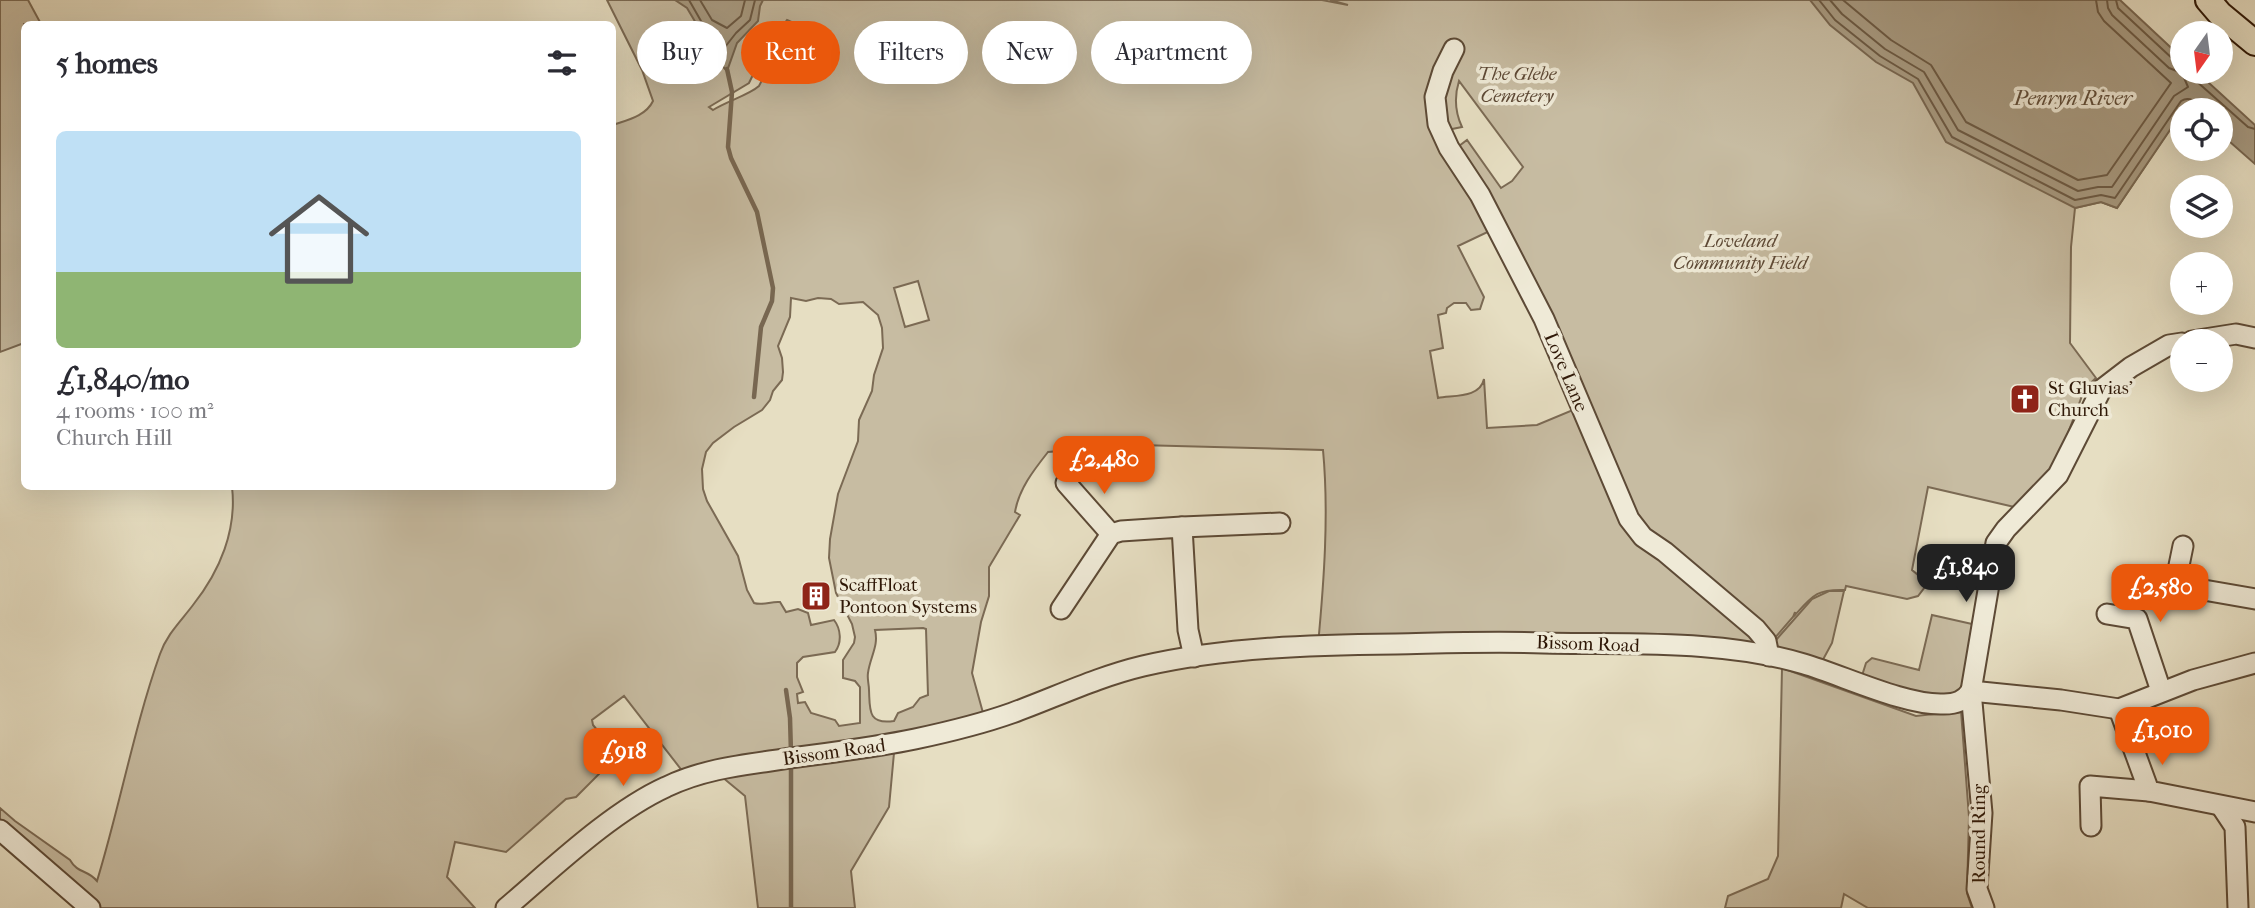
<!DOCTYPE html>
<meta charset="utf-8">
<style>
body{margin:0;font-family:"IM FELL French Canon",serif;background:#f7f7f7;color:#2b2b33;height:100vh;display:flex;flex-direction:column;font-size:26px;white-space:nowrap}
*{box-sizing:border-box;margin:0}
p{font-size:23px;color:#7c7c81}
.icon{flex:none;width:38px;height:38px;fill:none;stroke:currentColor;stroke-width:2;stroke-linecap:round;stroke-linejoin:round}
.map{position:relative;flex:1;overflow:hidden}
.panel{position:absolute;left:21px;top:21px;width:595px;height:469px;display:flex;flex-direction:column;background:#fff;border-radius:10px;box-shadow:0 7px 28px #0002}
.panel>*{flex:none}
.banner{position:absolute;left:637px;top:21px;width:665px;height:63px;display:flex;gap:14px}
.needle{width:46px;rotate:194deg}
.tools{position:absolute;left:2170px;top:21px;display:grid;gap:14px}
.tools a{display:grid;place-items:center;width:63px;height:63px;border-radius:50%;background:#fff;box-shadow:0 7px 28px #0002;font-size:35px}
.price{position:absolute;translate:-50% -60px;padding:0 16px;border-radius:14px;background:#ea580c;color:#fff;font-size:23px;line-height:46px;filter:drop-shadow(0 2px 4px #0008)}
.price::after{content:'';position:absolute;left:50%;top:42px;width:21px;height:16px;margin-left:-10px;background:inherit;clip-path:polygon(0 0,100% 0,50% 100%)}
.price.on{background:#222;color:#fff}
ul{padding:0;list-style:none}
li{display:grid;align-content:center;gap:14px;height:371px;padding:0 35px}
li span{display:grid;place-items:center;height:217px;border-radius:10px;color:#555}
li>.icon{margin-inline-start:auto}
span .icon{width:126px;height:126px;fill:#fffc;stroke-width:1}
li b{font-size:30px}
h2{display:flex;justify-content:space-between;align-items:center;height:84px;padding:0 35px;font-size:30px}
.chip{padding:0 24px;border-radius:32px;background:#fff;box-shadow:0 7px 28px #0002;font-size:24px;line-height:63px}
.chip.on{background:#ea580c;color:#fff}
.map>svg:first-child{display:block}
.green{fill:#c7bca2;stroke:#7b6a54;stroke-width:2;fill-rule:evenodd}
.water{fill:#a89b82;stroke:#786751;stroke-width:2}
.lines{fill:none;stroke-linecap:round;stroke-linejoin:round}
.shore{stroke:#6c5a44;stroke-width:2}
.stream{stroke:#786751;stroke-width:4.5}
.minor-casing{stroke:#5d4a36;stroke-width:23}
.major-casing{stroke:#2f1807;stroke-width:28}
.minor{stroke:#efead7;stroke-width:19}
.major{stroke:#e6dec2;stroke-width:24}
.labels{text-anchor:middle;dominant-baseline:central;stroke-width:7;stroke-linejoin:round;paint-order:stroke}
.park-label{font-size:19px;font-style:italic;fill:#5d4936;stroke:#efead7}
.street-label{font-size:19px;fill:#2f1807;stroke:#efead7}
.poi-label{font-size:19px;fill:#2f1807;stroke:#efead7;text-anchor:start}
.water-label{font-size:21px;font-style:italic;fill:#5f4c38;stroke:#efead7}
</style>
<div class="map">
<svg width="2255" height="908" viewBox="0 0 2255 908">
<rect width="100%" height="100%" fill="#e6dec2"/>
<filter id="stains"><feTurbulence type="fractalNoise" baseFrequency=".00286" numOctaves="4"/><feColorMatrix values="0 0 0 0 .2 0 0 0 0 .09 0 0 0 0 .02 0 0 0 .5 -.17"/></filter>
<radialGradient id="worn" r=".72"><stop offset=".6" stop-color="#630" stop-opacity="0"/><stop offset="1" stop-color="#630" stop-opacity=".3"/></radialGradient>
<!-- green -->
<g class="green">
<polygon points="0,0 28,0 41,24 24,24 24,343 0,352"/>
<path d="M607,0h119l-4,31 5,37 -2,-43 5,-25h592l26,5 -18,-5h734l28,38 42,20 53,46 -70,104 -16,-6 -26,6 -4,39 -1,96 26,35 -11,10 -20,53 8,2 -18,34 -32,32 -95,-22 -16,83 16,13 -10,13 -11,3 -61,-13 -1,4c-28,-1 -32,5 -50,25v-3l-2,5 -26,30 -1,-6 -9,-12 -91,-77 -23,-15 -14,-18 -85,-202 -69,-134 -21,-31 1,-3 12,-9 34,48 11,-7 11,-14 -64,-86c-5,16 -4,31 3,46l-20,4 -6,-15 1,-30 -4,21 4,17 59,104 -38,18 26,51 -4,12 -9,1 -5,-7h-12l-7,5 -1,5 -8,2 5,33 -13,3 8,47c16,-3 42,0 46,-19l3,49 50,-3 43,-18 48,112 15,19 33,24 80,68 9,11 3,14 -87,-8 -151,-6 -212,4c6,-64 11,-131 5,-195l-185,-5 -90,7c-15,19 -29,37 -33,60l5,3 -31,52v29l-8,26 -9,51 13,47 -79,20 -180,27 -39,10 -63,-81 -32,24 1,5 22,27 -16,15 3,4 -26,26 -10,2 -60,53 -51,-10 -8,35 28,31h-384l-91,-79v-21l15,13 55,39c8,14 17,9 27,21 23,-75 37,-154 63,-227 7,-20 21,-33 33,-49 27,-34 44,-75 39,-118l380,-1 1,-361c14,-5 33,-9 40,-24l-11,-31zM787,20l9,4 -14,18 -23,44c-10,9 -32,15 -46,24l-4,-3 40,-24 14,-29zM918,281l11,39 -24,7 -11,-39zM791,298l15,3 12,-3 13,1 8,5 24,-2 15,13 4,13 1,20 -9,27 -2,16 -13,29 -1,21 -20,53 -8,45 -1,19 7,35 16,31 3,13 -1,6 -11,17v18l12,3 5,6v36l-21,3 -4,-6 -24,-7 -6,-11 -7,1 -1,-9 6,-2 -6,-15v-14l6,-6 32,-5c7,-9 6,-23 -1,-32l-23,5 -3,-12 -10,-4 -12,3 -6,-10c-9,-1 -17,4 -26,1l-7,-13 -9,-34 -31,-55 -4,-12 -1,-20 4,-17 7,-9 21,-16 28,-17 8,-10 3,-9 9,-11 1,-8 -1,-14 -4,-12 12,-29zM923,628l3,1 2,66 -8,3 -7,9 -15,6 -4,8c-27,4 -24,-12 -25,-31 0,-6 -2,-11 -1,-17 2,-16 11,-27 7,-43z"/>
<polygon points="1829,591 1844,591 1832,643 1819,667 1768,649 1812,599"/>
<polygon points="1932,615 1981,626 1961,700 1860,682 1866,663 1872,658 1919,670"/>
<polygon points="1782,668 1916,716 1961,711 1969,817 1967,893 1972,908 1868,908 1844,894 1841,908 1725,908 1728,896 1768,879 1778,856"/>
<polygon points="894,753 889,807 851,871 855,908 758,908 745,796 722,777"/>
</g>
<!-- water -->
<g class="water">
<polygon points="675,0 763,0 760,6 758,21 737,43 727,71 715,58 715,39 703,35 687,8"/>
<polygon points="1810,0 2120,0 2182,58 2182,72 2197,72 2255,125 2255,164 2221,134 2221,110 2194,110 2187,105 2117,208 2101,202 2075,208 1946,142 1913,83 1876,62 1830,25"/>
</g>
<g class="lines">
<!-- shore -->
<g class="shore">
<polyline points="689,0 705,28 720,34 722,45 725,47 736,33 750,20 755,0"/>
<polyline points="700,0 712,20 727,28 741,16 745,0"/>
<path d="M1819,0l16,20 45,36 38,23 34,58 123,63 26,-5 14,3 66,-97c8,-5 17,0 17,9"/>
<polyline points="1830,0 1842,14 1885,49 1924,72 1958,130 2078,191 2098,187 2112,187 2174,96 2188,87 2182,73 2169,68 2112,15 2108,8 2107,0"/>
<polyline points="1843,0 1891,40 1931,65 1966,122 2078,180 2107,175 2171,83 2104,21 2098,12 2096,0"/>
<polyline points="2116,0 2118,8 2175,61 2182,63"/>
<polyline points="2192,72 2195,80 2248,127 2255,129"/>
</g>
<!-- stream -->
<g class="stream">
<polyline points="727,69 732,92 728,147 731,158 757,212 773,288 772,301 761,327 754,397"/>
<polyline points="786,690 790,718 791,753"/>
<polyline points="791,762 791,908"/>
</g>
<!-- minor casing -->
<g class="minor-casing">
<g id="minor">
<polyline points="1454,49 1443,71 1435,97 1438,124 1449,148 1480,195 1544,319 1629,519 1643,537 1665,552 1756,629 1766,641 1769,656"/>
<polyline points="2192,341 2236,334 2255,338"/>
<polyline points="1066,483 1111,534"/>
<polyline points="1182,527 1280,523"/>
<polyline points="2183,546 2175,585 2255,599"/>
<polyline points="1061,609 1111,534 1121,531 1182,527 1188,630 1194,657"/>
<polyline points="2107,614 2137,619 2161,691"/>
<polyline points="1971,691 2061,700 2119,709 2193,680 2255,663"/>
<polyline points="2119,709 2149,791 2255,812"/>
<polyline points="2221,806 2235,827 2238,908"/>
<polyline points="2091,826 2090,786 2149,791"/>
<polyline points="0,830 90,908"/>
<path d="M506,908c46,-39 105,-96 160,-121 33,-16 68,-21 104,-26 48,-7 97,-12 145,-22 33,-7 66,-15 97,-26 44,-16 85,-36 131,-47 82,-19 169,-21 253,-22 49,-1 98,-3 147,-1 85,2 178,-4 261,21 38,11 102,42 140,40 12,0 20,-3 27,-13"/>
<polyline points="1984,908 1977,889 1982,813 1971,691 1996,543 2006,529 2058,475 2101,390 2131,367 2169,345 2182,343"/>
</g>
</g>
<!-- major casing -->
<g class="major-casing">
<polyline id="major" points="2208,0 2220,14 2255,43"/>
</g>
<!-- minor -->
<use href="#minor" class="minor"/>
<!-- major -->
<use href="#major" class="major"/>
</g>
<!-- icons -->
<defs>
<g id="church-square" transform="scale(1.575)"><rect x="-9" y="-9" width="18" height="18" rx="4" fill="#8f2418" stroke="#efead7"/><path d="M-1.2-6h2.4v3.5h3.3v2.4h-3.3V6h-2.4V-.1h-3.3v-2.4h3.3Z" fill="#fff"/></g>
<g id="building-square" transform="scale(1.575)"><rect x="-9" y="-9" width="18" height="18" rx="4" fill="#8f2418" stroke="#efead7"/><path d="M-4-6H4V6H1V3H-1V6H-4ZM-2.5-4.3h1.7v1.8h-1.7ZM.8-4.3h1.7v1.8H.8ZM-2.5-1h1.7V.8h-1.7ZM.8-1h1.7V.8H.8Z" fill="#fff"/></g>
</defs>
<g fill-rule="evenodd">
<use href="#church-square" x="2025" y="399"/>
<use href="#building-square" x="816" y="596"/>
</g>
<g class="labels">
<!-- park labels -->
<g class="park-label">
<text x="1517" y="74">The Glebe<tspan x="1517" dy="22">Cemetery</tspan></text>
<text x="1740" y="241">Loveland<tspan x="1740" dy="22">Community Field</tspan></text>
</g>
<!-- street labels -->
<g class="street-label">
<text transform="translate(1566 372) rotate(67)">Love Lane</text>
<text transform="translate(1588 644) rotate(2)">Bissom Road</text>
<text transform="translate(834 752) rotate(-8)">Bissom Road</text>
<text transform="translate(1979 834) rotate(-90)">Round Ring</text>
</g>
<!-- poi labels -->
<g class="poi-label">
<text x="2048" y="388">St Gluvias'<tspan x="2048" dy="22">Church</tspan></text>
<text x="839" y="585">ScaffFloat<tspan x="839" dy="22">Pontoon Systems</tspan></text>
</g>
<!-- water labels -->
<g class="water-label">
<text x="2073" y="98">Penryn River</text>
</g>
</g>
<rect width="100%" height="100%" filter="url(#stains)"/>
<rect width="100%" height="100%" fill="url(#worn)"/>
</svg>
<div class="tools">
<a><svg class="needle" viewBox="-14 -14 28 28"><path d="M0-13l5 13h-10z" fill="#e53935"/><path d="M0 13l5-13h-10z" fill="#7c7c81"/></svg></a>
<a><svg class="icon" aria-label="locate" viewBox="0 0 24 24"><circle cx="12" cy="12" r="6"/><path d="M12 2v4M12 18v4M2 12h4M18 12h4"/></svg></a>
<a><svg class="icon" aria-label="layers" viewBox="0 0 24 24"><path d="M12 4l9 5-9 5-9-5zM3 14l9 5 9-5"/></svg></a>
<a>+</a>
<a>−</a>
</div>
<b class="price" style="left:1104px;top:496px">£2,480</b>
<b class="price on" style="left:1966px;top:604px">£1,840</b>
<b class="price" style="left:2160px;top:624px">£2,580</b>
<b class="price" style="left:2162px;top:767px">£1,010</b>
<b class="price" style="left:623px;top:788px">£918</b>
<div class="banner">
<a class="chip">Buy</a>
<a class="chip on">Rent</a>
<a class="chip">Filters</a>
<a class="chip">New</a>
<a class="chip">Apartment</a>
</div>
<section class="panel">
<h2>5 homes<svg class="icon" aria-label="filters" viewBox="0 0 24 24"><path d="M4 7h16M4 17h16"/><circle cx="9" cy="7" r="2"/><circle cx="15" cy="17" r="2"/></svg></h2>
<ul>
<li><span style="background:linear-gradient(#bfe0f5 65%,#8fb573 0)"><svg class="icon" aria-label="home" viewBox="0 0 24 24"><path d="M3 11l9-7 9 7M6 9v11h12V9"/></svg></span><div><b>£1,840/mo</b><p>4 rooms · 100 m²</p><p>Church Hill</p></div></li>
</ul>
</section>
</div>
